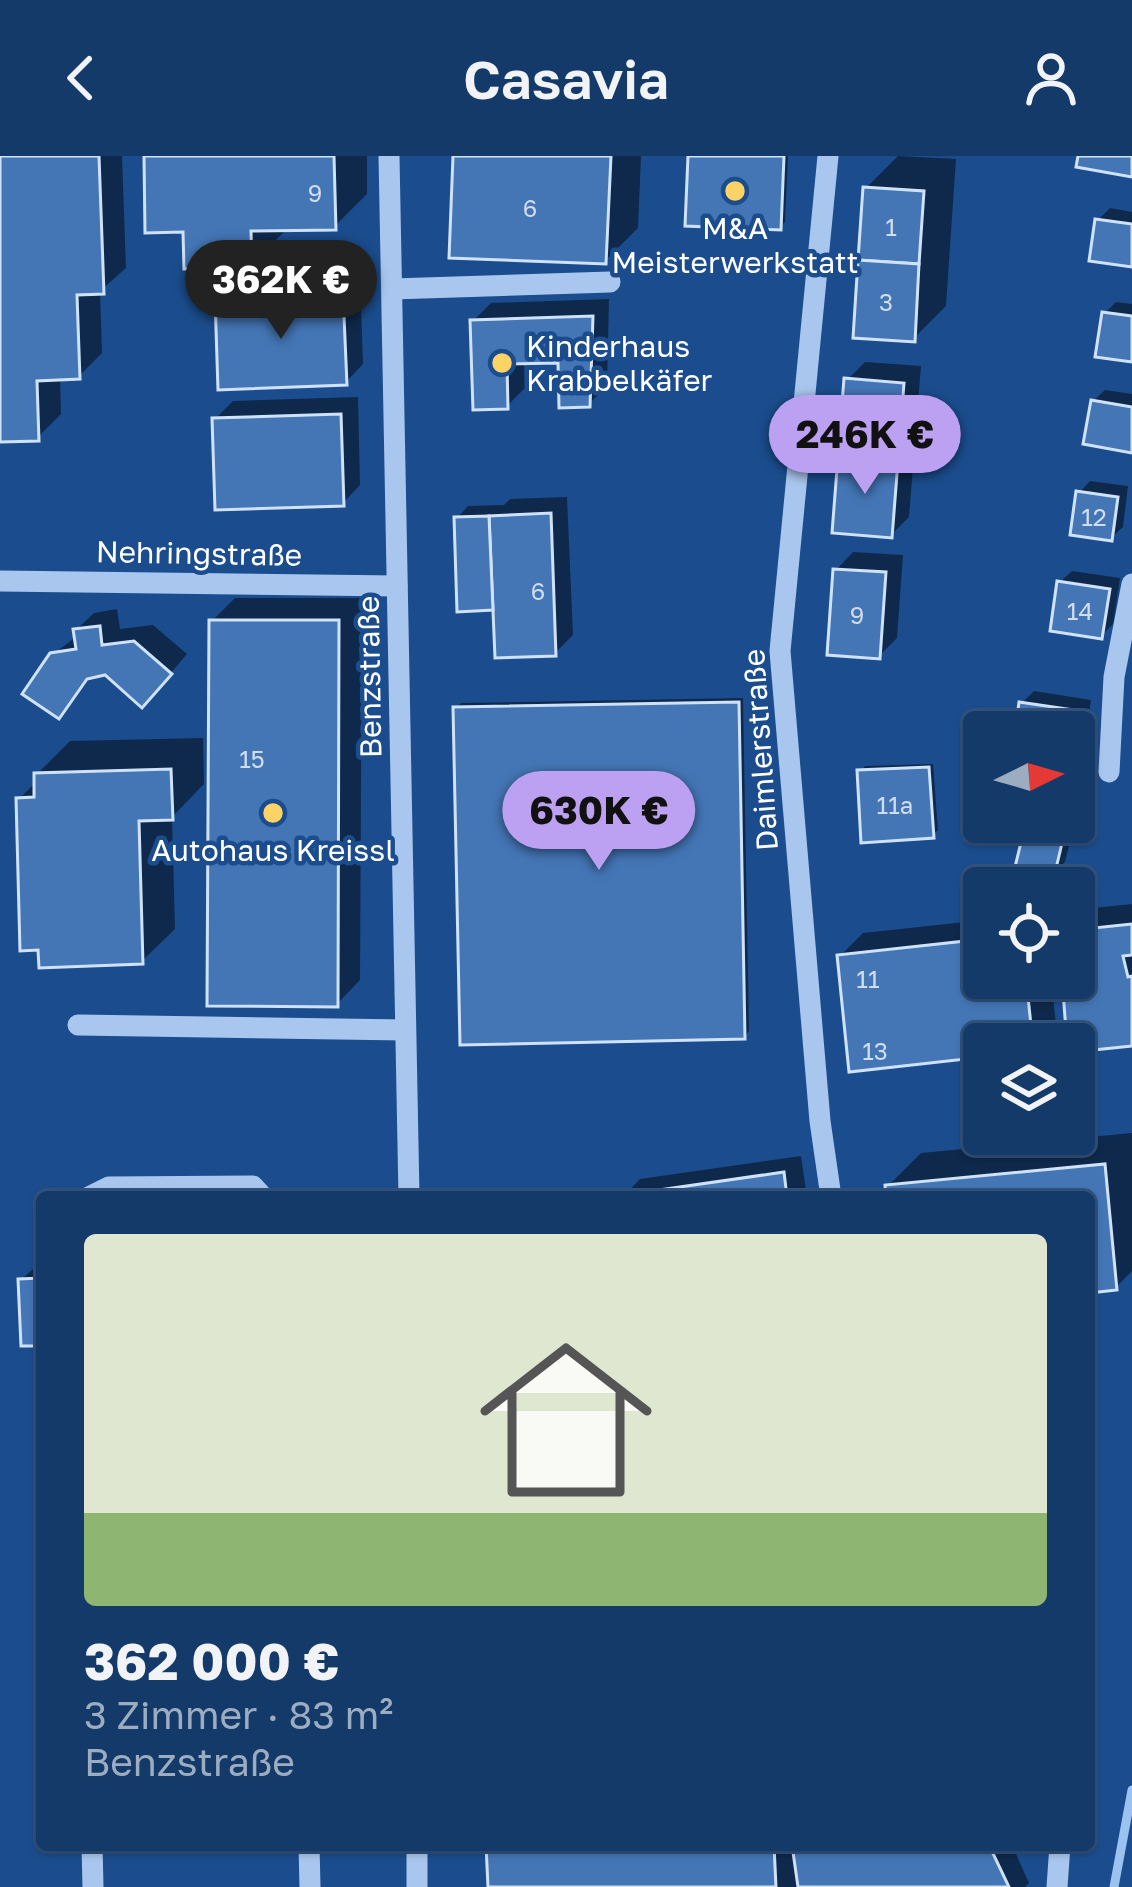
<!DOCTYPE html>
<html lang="de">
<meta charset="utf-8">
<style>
body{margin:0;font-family:"Golos Text",sans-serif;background:#1d4170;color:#f1f3f6;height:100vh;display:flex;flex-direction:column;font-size:45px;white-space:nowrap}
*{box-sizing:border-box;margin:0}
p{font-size:39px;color:#9dadc1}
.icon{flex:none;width:66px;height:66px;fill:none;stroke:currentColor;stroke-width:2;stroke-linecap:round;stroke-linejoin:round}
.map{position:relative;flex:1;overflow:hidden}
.drawer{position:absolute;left:36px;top:1035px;width:1059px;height:660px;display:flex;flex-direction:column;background:#143a6a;border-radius:12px;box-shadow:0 3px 9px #0004,0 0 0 3px #33547e}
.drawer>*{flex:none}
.needle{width:78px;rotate:85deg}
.controls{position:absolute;left:963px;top:555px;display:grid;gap:24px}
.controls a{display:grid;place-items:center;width:132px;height:132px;border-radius:12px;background:#143a6a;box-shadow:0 3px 9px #0004,0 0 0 3px #33547e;font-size:60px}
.price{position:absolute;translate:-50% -102px;padding:0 27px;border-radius:42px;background:#bca0f2;color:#111;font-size:39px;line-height:78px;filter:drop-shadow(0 3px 6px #0008)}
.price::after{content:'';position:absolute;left:50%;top:72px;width:36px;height:27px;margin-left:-18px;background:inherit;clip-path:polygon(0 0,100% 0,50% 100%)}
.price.current{background:#222;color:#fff}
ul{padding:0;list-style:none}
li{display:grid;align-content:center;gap:24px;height:636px;padding:0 48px}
li span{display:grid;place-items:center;height:372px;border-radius:12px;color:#555}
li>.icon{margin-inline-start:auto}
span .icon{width:216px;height:216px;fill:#fffc;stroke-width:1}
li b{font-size:51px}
header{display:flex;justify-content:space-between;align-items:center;height:156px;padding:0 48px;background:#143a6a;font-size:54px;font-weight:600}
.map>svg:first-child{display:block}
.shadow{fill:#0007}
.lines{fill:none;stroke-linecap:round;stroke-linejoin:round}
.stream{stroke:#9cc2f0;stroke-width:9}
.building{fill:#4476b6;stroke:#cfe2fa;stroke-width:3}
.minor{stroke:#a9c7ee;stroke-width:21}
.poi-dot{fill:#fed366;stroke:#1b4d8e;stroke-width:4.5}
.labels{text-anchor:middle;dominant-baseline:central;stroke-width:9;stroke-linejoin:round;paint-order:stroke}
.number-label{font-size:24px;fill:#d0dded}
.poi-label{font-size:30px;fill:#fff;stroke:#1b4d8e}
.street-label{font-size:30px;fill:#fff;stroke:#1b4d8e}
</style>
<header><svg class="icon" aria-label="back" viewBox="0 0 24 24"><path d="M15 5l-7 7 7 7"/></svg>Casavia<svg class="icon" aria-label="person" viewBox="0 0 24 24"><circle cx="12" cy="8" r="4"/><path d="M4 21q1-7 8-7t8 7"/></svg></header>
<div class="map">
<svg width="1132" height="1731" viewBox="0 0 1132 1731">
<rect width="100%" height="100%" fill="#1b4d8e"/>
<!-- shadow -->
<g class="shadow">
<polygon points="0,0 122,0 126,112 100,135 102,197 79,220 60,221 61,258 37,282 0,283"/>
<polygon points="147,0 367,0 367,38 334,71 284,72 284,76 251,109 186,73"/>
<polygon points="456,0 641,0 638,72 605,105"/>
<polygon points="691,0 788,0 785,66 780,71"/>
<polygon points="898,0 956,3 946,150 913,183 866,32"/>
<polygon points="1110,52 1132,56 1132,108 1098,64"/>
<polygon points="360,121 363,208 346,226 218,143 236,125"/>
<polygon points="609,143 607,230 589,248 560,203 524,205 525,232 507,250 473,165 491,147"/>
<polygon points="1116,146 1132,148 1132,203 1104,158"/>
<polygon points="865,206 921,210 909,361 891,379 847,224"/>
<polygon points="1105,234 1132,238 1132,294 1093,245"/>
<polygon points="358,241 360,329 343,347 215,263 233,245"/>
<polygon points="1090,325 1128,330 1123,371 1111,382 1079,337"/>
<polygon points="567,341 573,479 555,497 496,451 457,362 468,350 504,349 510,343"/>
<polygon points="853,396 903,399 897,482 879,500 836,414"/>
<polygon points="1072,415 1120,422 1113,468 1101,480 1060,426"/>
<polygon points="235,442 362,442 360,824 337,848 212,465"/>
<polygon points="117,453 120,473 153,469 187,498 160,530 106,516 92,519 59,559 52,499 77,480 76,474 94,457"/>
<polygon points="1034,535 1091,544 1084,591 1074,601 1074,576 1018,576 1022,547"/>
<polygon points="743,542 749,875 744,881 456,552 461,547"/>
<polygon points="203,582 204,628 172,661 175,773 142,805 41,791 19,643 37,625 37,618 70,585"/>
<polygon points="933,608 938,674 932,679 860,616 865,610"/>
<polygon points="1074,652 1078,653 1065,706 1053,717 1029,666 1074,666"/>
<polygon points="1132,748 1132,887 1074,893 1074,888 1070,888 1065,822 1074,822 1074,754"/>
<polygon points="984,764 984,822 1051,822 1056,869 1038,888 984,888 984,898 840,800 863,777"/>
<polygon points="1132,977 1132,1115 1116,1131 1089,1134 1089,1041 889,1041 888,1030 921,997"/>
<polygon points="801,1000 807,1041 623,1041 640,1023"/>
<polygon points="42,1112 42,1187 21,1124 33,1113"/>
<polygon points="489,1689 1012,1689 1029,1727 1025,1731 491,1731"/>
</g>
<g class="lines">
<!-- stream -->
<polyline class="stream" points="1114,1731 1132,1634"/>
</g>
<!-- building -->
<g class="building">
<polygon points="0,0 99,0 104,138 77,139 80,223 37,225 39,285 0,286"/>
<polygon points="144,0 334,0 336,74 251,75 252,112 184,113 183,76 145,77"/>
<polygon points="453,0 611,0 606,108 449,102"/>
<polygon points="688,0 784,0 781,74 685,70"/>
<polygon points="1078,0 1132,0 1132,21 1076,11"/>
<polygon points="863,31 924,35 919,108 858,104"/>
<polygon points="1095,63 1132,68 1132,111 1089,105"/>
<polygon points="858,104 919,108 915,186 853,182"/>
<polygon points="343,137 347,229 218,234 215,142"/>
<polygon points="1102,156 1132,160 1132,206 1095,201"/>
<polygon points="593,160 590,251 559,252 558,207 507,208 508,253 473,254 470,164"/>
<polygon points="844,222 904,227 898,305 838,300"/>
<polygon points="1091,244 1132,251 1132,297 1083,288"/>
<polygon points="341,258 344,350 215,354 212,262"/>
<polygon points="838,300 898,305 892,382 832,377"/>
<polygon points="1076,335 1118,341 1112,385 1070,379"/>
<polygon points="551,357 556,500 495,502 489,360"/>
<polygon points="489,360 493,454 457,456 454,361"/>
<polygon points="833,413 886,416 880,503 827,499"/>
<polygon points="1057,425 1110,433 1102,483 1050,475"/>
<polygon points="209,464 339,464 338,851 207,850"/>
<polygon points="100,470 102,489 134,485 172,518 142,552 105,519 87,523 59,563 22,538 50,497 76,493 73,473"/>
<polygon points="739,546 745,883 460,889 453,551"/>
<polygon points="1019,546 1081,555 1074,602 1074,576 1015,576"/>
<polygon points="929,611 934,682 861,687 857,614"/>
<polygon points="171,613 173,664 139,665 143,808 39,812 38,794 20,795 16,642 34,641 34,617"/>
<polygon points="1026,666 1067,666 1054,721 1015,711"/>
<polygon points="1132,768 1132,799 1123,800 1128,821 1132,820 1132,890 1074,896 1074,888 1067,888 1062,822 1074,822 1074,774"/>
<polygon points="984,783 984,822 1026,822 1033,888 984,888 984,901 849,916 837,799"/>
<polygon points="1105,1008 1117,1134 1089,1137 1089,1041 886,1041 885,1029"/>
<polygon points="784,1016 787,1041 620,1041 638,1037"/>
<polygon points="42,1122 42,1190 21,1190 18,1123"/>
<polygon points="486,1689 774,1689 776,1731 488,1731"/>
<polygon points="792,1689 989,1689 1009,1731 798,1731"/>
</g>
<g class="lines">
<!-- minor -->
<g class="minor">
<polyline points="389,0 409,1041"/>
<polyline points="828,0 780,495 820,965 831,1041"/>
<polyline points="392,133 610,126"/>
<polyline points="0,425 397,430"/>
<polyline points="1109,616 1114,521 1132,428"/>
<polyline points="78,869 405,874"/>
<polyline points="89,1041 109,1031 253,1030 263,1041"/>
<polyline points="92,1689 93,1731"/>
<polyline points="309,1689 310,1731"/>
<polyline points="417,1689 417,1731"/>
<polyline points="1057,1731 1060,1689"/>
</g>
</g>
<!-- markers -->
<g class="poi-dot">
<circle cx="735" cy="35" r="12"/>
<circle cx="502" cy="207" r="12"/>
<circle cx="273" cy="657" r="12"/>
</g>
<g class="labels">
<!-- number labels -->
<g class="number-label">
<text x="315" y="36">9</text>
<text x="530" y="51">6</text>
<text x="891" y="70">1</text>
<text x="886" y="145">3</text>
<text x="1094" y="360">12</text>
<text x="538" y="434">6</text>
<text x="1080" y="454">14</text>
<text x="857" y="458">9</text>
<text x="252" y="602">15</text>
<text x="895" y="648">11a</text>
<text x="868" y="822">11</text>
<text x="875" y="894">13</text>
</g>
<!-- poi labels -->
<g class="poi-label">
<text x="735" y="72">M&amp;A<tspan x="735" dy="34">Meisterwerkstatt</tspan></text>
<text x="526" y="190" text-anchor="start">Kinderhaus<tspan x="526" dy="34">Krabbelkäfer</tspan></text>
<text x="273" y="694">Autohaus Kreissl</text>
</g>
<!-- street labels -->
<g class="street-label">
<text transform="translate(199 397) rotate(1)">Nehringstraße</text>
<text transform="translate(369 521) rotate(-91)">Benzstraße</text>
<text transform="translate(760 594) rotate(-94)">Daimlerstraße</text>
</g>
</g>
</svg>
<div class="controls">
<a><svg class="needle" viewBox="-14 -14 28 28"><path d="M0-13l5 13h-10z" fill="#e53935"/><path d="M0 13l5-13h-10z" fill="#9dadc1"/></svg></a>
<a><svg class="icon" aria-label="locate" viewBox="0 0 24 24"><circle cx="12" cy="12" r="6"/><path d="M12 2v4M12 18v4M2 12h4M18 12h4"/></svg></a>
<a><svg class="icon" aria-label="layers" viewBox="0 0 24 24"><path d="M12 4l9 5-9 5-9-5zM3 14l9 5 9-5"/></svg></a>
</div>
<b class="price current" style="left:281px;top:186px">362K €</b>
<b class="price" style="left:865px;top:341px">246K €</b>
<b class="price" style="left:599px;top:717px">630K €</b>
<section class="drawer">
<ul>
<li><span style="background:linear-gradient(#dfe7d0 75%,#8fb573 0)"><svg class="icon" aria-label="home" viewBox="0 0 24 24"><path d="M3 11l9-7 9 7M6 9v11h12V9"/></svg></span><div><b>362 000 €</b><p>3 Zimmer · 83 m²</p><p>Benzstraße</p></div></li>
</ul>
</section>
</div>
